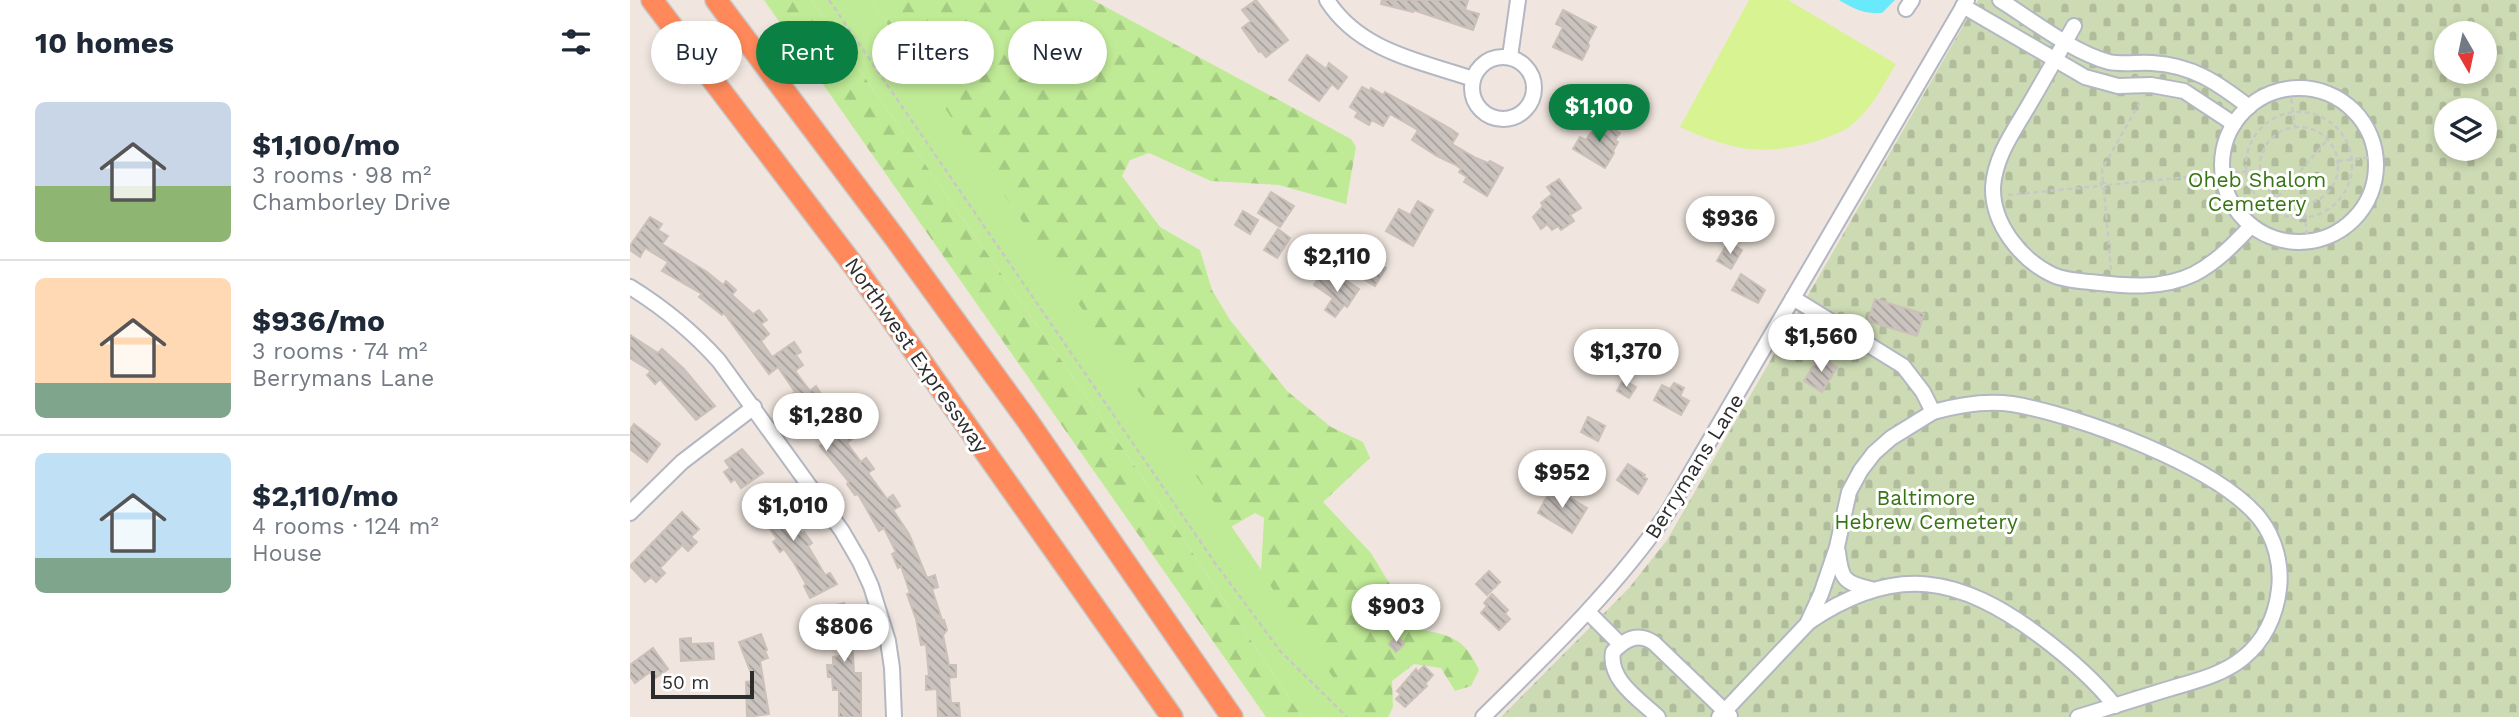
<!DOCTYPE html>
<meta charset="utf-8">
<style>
body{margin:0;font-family:"Work Sans",sans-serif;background:#f2f2f3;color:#1f2937;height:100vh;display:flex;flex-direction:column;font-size:26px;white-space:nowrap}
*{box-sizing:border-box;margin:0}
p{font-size:23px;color:#747a83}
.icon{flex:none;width:38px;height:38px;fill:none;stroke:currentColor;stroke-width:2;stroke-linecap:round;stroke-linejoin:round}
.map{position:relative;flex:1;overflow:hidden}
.drawer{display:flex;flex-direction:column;background:#fff;width:630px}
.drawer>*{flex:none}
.top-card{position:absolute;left:21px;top:21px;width:665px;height:63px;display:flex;gap:14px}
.needle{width:46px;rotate:171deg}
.buttons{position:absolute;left:1804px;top:21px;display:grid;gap:14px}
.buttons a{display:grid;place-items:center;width:63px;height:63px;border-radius:50%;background:#fff;box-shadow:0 4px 10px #0003;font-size:35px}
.scale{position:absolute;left:21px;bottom:18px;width:103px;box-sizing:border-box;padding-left:7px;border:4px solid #2d2d2d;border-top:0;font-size:19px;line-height:24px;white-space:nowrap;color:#2d2d2d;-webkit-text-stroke:5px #fff;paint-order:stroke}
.price{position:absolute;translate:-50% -60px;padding:0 16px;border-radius:24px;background:#fff;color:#222;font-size:23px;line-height:46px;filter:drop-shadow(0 2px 4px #0008)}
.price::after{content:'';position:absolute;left:50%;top:42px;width:21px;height:16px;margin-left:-10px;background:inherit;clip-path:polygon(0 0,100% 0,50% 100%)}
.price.current{background:#0b8043;color:#fff}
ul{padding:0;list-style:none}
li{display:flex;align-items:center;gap:21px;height:175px;padding:0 35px}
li+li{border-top:2px solid #e0e1e3}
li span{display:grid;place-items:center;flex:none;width:196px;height:140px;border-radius:10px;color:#555}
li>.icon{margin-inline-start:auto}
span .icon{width:84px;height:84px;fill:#fffc;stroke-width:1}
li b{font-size:30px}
h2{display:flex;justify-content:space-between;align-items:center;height:84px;padding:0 35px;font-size:30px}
.pill{padding:0 24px;border-radius:32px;background:#fff;box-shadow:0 4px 10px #0003;font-size:24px;line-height:63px}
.pill.current{background:#0b8043;color:#fff}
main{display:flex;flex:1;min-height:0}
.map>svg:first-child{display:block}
.grass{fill:#c0eb96}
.forest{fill:url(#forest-firs)}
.cemetery{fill:url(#cemetery-stones);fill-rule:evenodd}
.pitch{fill:#d8f391}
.water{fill:#69eafb}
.building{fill:url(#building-back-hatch);stroke:#ccc1b8;stroke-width:2}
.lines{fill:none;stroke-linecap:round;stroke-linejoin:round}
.minor-casing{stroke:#b3b7c2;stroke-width:18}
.highway-casing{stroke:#c8c8c8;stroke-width:24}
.path{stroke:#c8c8c8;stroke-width:2.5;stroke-dasharray:5 3.5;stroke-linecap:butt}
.minor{stroke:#fff;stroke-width:14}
.highway{stroke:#ff895a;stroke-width:21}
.labels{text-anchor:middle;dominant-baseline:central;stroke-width:6;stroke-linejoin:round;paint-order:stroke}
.park-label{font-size:21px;fill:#367414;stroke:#fff}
.street-label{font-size:21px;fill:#2d2d2d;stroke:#fff}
</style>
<main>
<section class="drawer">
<h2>10 homes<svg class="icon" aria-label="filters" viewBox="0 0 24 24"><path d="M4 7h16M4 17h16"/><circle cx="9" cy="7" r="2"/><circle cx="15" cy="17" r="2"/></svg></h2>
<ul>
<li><span style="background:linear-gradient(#c9d6e8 60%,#8fb573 0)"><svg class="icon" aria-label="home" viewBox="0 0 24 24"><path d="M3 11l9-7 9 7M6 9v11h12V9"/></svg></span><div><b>$1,100/mo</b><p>3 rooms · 98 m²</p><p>Chamborley Drive</p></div></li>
<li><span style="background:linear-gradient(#ffd9b3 75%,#7fa58c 0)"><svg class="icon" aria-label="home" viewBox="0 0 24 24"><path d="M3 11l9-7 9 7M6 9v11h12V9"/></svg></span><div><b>$936/mo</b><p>3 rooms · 74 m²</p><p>Berrymans Lane</p></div></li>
<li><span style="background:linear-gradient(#bfe0f5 75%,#7fa58c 0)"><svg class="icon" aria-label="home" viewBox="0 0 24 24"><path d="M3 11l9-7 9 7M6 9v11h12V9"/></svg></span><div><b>$2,110/mo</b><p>4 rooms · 124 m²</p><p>House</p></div></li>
</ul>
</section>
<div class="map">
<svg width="1889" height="717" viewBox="0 0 1889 717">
<defs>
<pattern id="forest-firs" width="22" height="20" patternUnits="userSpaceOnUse" patternTransform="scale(1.75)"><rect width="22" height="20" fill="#c0eb96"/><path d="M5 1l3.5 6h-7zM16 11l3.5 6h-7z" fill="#a5ca82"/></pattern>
<pattern id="cemetery-stones" width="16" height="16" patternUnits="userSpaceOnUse" patternTransform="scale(1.75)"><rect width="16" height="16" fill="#cddbb4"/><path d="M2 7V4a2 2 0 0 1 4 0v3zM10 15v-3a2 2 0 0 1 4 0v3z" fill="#b0bc9b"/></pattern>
<pattern id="building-back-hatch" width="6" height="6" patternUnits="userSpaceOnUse" patternTransform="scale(1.75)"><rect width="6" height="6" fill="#cbc3be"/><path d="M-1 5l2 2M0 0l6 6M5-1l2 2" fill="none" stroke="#a59f9b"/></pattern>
</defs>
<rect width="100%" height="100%" fill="#f0e6df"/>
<!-- grass -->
<polygon class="grass" points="181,0 241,0 732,717 672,717 502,462"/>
<!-- forest -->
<g class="forest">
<polygon points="134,0 181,0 502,462 672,717 636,717"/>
<path d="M241,0h222l258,139 5,8 -10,57 -67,-19 -68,-4 -62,-28 -19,7 -8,16 38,51 40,23 12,40 18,30 57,71 44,36 32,15 7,16 -47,44 48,51 46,76c33,6 47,8 62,41l-8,16 -16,5 -14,-23 -27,-4 -22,17 1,26 -5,10h-26l-4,-3 -97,-142 3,-54 -9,-5 -24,14z"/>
</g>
<!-- cemetery -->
<path class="cemetery" d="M1348,0h541v717h-1018l128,-129 38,-48zM1816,33h39v39h-39zM1816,110h39v39h-39z"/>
<!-- pitch -->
<path class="pitch" d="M1119,0h39l108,64c-12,20 -23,42 -41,58 -10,10 -25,14 -38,19 -56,16 -86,9 -137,-14z"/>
<!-- water -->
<path class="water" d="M1209,0h56l-13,13c-18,1 -28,-4 -43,-13z"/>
<!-- building -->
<g class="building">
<polygon points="626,0 658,40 636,57 631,51 629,52 612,28 621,21 612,10"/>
<polygon points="752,0 838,0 835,10 849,14 843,30 783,10 783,12 751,4"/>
<polygon points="933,10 966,27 958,42 959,46 952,60 923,47 933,27 926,24"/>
<polygon points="677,55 696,69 699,63 717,77 708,89 702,84 689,101 659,80"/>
<polygon points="732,87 740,91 741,88 753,95 755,92 821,129 828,134 822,144 846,158 858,163 860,161 873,168 857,196 834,182 837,177 829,172 831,169 826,165 807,156 782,140 788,130 760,114 753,126 742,120 739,125 725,117 728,112 720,107"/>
<polygon points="969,120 990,133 985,140 988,142 983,151 984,153 975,168 943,149 950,137 956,140"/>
<polygon points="929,179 951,208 940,215 944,221 931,230 928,226 922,230 917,224 911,229 903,217 913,206 911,203 922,194 917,187"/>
<polygon points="641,192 664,206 650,227 628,213"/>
<polygon points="788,201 803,210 783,246 756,231 769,209 780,215"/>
<polygon points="613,211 628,220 620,234 605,225"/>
<polygon points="20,217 32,224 28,230 38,236 32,244 77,272 93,285 96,281 106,290 102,295 123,314 129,310 137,320 131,324 139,334 131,341 142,357 164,342 171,352 166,355 173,365 165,371 180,391 186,386 193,397 187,401 203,422 210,417 225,437 217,443 231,462 236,458 244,469 238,473 257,499 263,495 270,506 263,510 279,534 297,578 305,575 308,587 302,589 312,620 314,620 317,630 313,635 319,665 326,665 326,677 319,678 321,703 329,703 330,717 308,717 307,689 296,690 296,676 299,676 296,644 291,645 286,619 277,594 280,593 271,566 268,568 262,554 266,552 254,528 249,531 228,494 225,495 217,484 219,482 190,446 200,439 184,417 174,424 157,397 165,392 148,367 139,374 94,313 92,315 69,297 72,294 32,271 38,262 15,248 10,257 0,250 0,246"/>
<polygon points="648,229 660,238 647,258 634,250"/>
<polygon points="1098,242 1112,250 1101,269 1087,261"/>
<polygon points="742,260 756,268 745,286 731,278"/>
<polygon points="1111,274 1135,290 1128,303 1102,290"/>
<polygon points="691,275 707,286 712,278 729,289 717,307 714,305 705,317 695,310 703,298 684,285"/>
<polygon points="1245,299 1294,314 1287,336 1238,321"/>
<polygon points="0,335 28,353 32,349 54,369 85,406 66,420 30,379 25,384 17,375 21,371 0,358"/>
<polygon points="1189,357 1207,367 1192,392 1174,381"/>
<polygon points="993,380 1006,387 999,398 987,391"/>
<polygon points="1044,383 1054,388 1050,396 1059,401 1051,415 1024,400 1032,385 1040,389"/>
<polygon points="958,417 975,426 968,441 951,432"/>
<polygon points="4,424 30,444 17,462 0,449 0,430"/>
<polygon points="112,449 133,473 111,488 105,479 101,482 94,472 100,468 95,461"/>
<polygon points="998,464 1015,475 1013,477 1017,479 1008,494 987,480"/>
<polygon points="922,487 957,508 942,533 908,513"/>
<polygon points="142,490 148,499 150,498 172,534 174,532 182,543 178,546 195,575 200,573 207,584 186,595 180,598 174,586 176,584 164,563 154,549 150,552 143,542 147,539 129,514 125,517 119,507"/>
<polygon points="52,512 69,529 61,537 67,542 58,551 52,545 30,568 35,573 26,582 21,577 15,582 0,566"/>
<polygon points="859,571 870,582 857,595 846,584"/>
<polygon points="862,594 878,610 875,614 880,619 869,630 851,613 857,606 854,603"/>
<polygon points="214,603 223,639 222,640 224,673 231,673 231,717 209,717 209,690 203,690 202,677 198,677 197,665 203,665 203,657 211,656 194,609"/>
<polygon points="131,634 137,650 135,651 138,658 130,661 139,714 117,717 116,682 124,681 109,642"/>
<polygon points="767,636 774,644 766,652 759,644"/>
<polygon points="61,638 61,644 83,643 84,659 51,661 50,639"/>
<polygon points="23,648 38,669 24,679 20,672 5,683 0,676 0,665"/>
<polygon points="794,666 803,675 795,684 797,686 775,707 766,699 771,694 767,691 786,669 788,672"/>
</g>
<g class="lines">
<!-- minor casing -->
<g class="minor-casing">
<g id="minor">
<path d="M697,0c32,51 93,61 146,79"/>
<path d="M1370,0c32,20 72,52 109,62 14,3 29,0 43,1 40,2 66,20 97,44"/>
<polyline points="1333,6 1455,77 1488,86 1521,85 1554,91 1604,124"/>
<polyline points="1276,9 1282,0"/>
<path d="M1444,26c-15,27 -30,53 -45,79 -15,26 -34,51 -36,82 -1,37 28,73 60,88 11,5 25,6 37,7 35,4 71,8 104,-8 23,-12 40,-30 57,-48"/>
<circle cx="873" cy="88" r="31"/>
<polyline points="880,57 888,0"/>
<circle cx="1669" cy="165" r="77"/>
<path d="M0,287c34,21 63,45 89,74l123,170 18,31 11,24 17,55 4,27 2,49"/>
<path d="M1163,298l110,68 20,26 10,20c25,-7 52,-12 79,-8 66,11 206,62 248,115 15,19 22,46 19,70 -3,27 -15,52 -36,69 -22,18 -52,24 -78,32 -29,9 -58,18 -87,27"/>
<polyline points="0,513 52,462 124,407"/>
<path d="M1208,552c3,27 6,31 33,37"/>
<polyline points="958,612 990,644"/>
<path d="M1179,622c87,-59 150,-46 231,14 28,21 53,42 75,70"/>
<path d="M853,717c66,-65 132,-128 185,-205l299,-512"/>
<path d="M1028,717c-18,-17 -50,-37 -45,-65 12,-13 25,-20 41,-9l76,73"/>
<polyline points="1089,717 1177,624 1191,594 1207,547 1219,492 1231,470 1244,453 1261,438 1303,412"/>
</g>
</g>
<!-- highway casing -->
<g class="highway-casing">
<g id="highway">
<polyline points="22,0 227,270 542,717"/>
<polyline points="86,0 265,238 397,420 602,717"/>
</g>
</g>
<!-- path -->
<g class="path">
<polyline points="199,0 585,563 651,652 717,717"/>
<polyline points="1660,90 1665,127"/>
<circle cx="1669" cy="165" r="53"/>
<circle cx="1669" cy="166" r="39"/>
<polyline points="1708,161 1746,157"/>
<polyline points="1473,182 1472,169 1509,104 1508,100"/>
<polygon points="1471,183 1475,183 1476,188 1471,189"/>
<polyline points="1477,185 1630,170"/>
<polyline points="1474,189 1481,270"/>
<polyline points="1378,195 1470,186"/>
<polyline points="1648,197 1698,139"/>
<polyline points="1673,205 1678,242"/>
</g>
<!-- minor -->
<use href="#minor" class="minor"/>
<!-- highway -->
<use href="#highway" class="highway"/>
</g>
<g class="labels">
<!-- park labels -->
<g class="park-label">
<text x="1627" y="179">Oheb Shalom<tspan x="1627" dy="24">Cemetery</tspan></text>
<text x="1296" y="497">Baltimore<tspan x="1296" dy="24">Hebrew Cemetery</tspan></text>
</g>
<!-- street labels -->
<g class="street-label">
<text transform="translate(287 355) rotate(55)">Northwest Expressway</text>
<text transform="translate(1064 466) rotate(-58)">Berrymans Lane</text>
</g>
</g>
</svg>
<div class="buttons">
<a><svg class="needle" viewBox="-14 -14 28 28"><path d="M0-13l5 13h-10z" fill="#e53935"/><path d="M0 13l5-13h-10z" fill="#747a83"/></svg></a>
<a><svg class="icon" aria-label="layers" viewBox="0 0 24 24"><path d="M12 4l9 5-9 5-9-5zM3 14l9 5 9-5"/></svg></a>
</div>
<div class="scale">50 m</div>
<b class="price current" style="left:969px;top:144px">$1,100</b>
<b class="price" style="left:1100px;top:256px">$936</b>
<b class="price" style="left:707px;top:294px">$2,110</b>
<b class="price" style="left:1191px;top:374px">$1,560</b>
<b class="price" style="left:996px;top:389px">$1,370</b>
<b class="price" style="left:196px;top:453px">$1,280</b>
<b class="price" style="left:932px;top:510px">$952</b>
<b class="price" style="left:163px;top:543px">$1,010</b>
<b class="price" style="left:766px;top:644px">$903</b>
<b class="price" style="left:214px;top:664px">$806</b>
<div class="top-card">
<a class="pill">Buy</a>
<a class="pill current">Rent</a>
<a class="pill">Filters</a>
<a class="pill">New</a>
</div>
</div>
</main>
